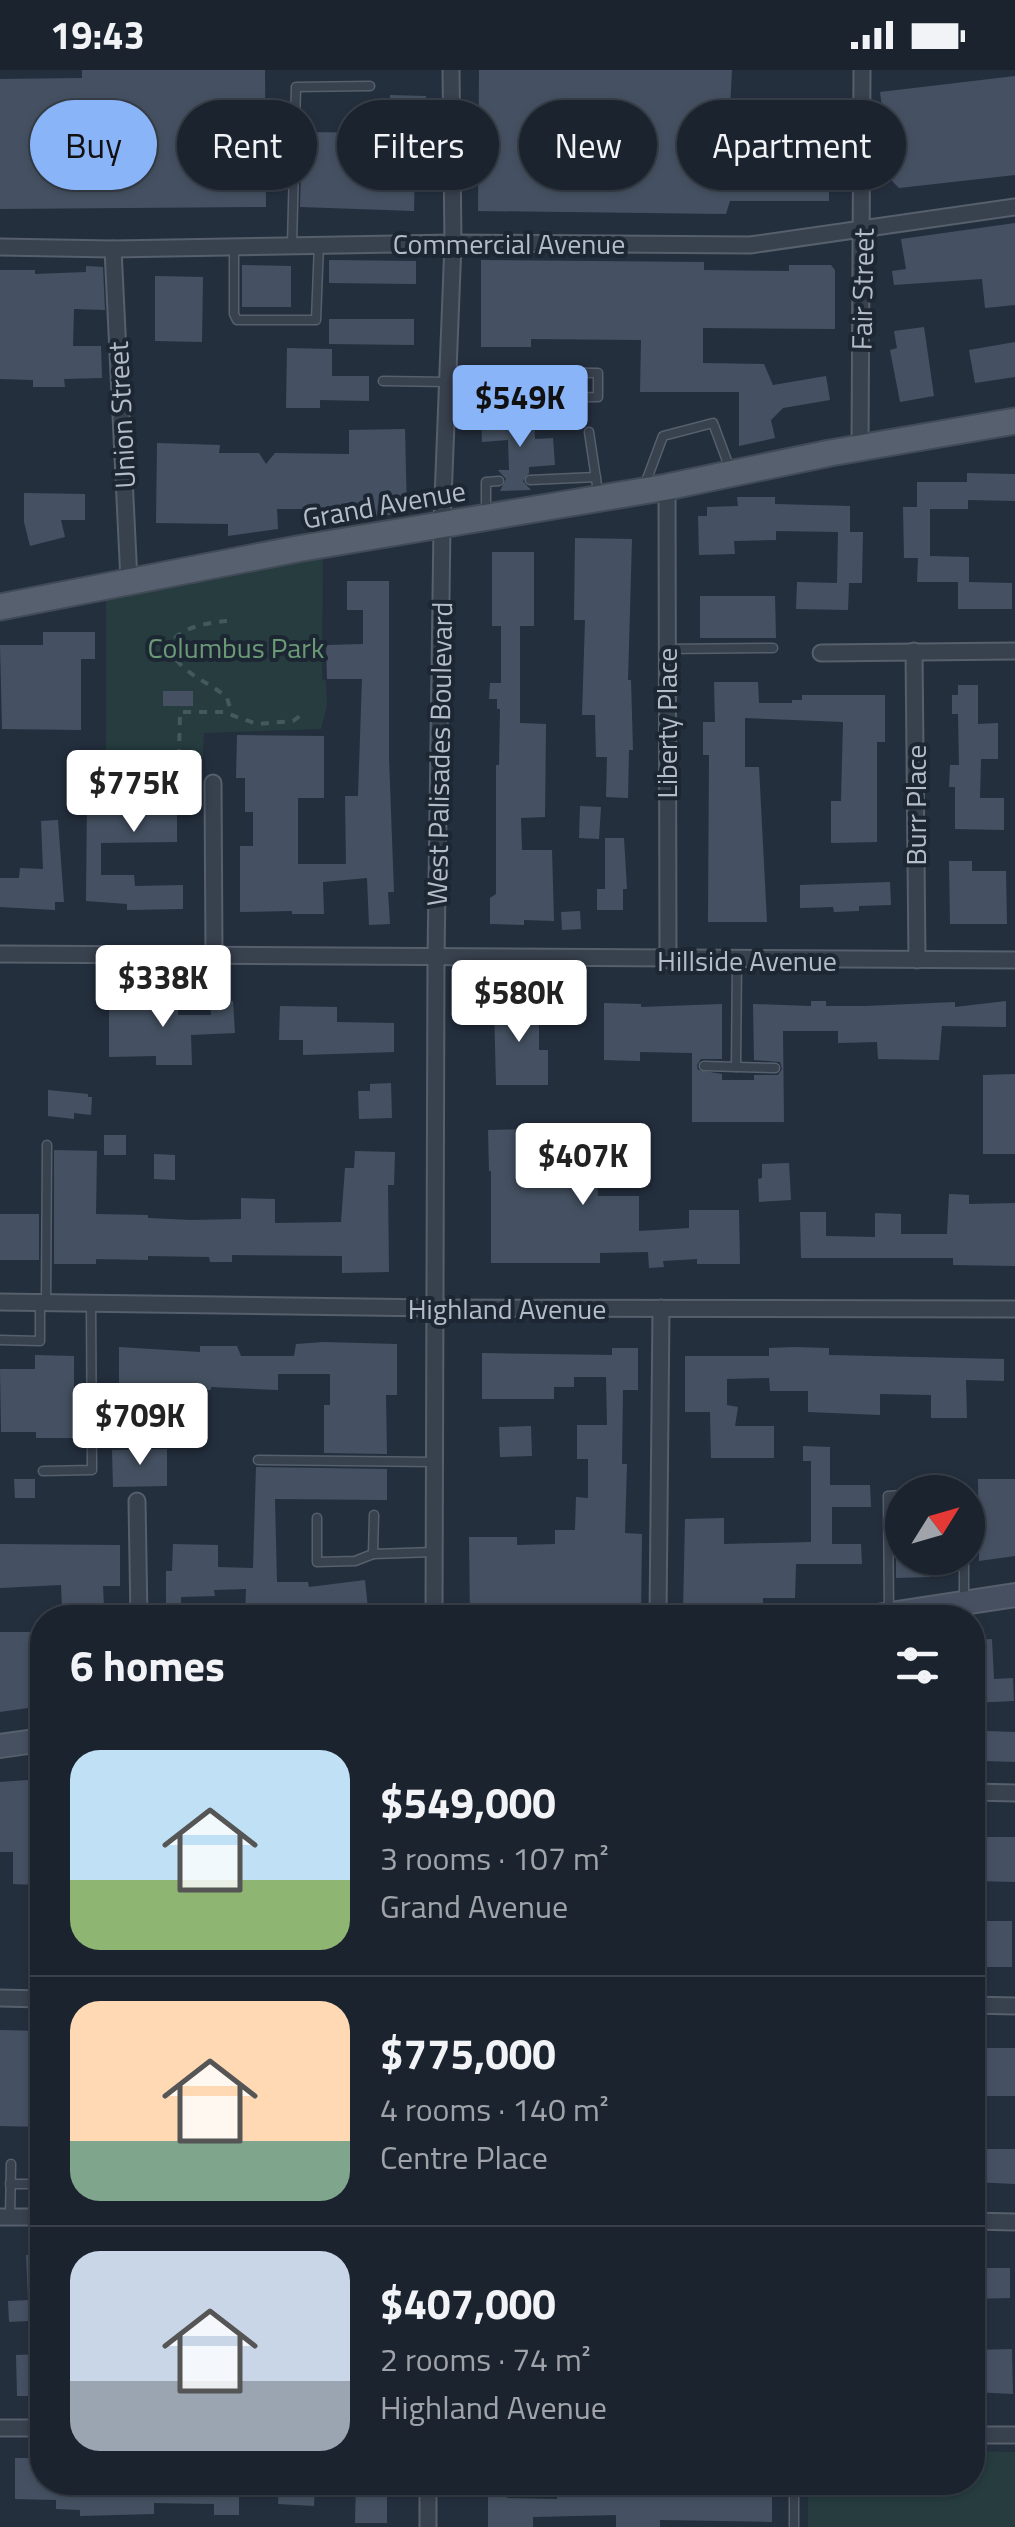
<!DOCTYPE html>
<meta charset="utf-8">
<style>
body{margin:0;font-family:"Titillium Web",sans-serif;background:#242b36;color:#f1f3f6;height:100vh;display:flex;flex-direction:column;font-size:38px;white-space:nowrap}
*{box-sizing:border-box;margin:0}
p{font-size:32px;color:#a0a4aa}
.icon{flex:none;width:55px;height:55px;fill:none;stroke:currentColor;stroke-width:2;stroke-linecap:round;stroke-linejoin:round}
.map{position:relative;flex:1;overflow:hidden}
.side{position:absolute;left:30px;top:1535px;width:955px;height:890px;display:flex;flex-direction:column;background:#1b232e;border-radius:40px;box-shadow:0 2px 8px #0004,0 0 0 2px #39404a}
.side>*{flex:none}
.banner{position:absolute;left:30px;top:30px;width:955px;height:90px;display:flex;gap:20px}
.needle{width:65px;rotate:53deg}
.fabs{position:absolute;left:885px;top:1405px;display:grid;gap:20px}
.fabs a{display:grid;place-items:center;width:100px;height:100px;border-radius:50%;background:#1b232e;box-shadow:0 2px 8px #0004,0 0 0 2px #39404a;font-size:50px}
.price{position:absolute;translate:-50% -85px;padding:0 22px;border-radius:10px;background:#fff;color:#222;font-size:32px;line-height:65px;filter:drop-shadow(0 2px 5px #0008)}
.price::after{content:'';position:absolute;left:50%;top:60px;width:30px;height:22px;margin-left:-15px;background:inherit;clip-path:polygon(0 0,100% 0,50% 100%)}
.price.current{background:#8ab4f8;color:#111}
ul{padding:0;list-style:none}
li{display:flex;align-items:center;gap:30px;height:250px;padding:0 40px}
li+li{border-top:2px solid #39404a}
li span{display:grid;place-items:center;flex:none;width:280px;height:200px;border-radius:30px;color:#555}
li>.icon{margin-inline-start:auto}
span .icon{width:120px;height:120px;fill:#fffc;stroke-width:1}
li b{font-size:42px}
h2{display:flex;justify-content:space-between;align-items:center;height:120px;padding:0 40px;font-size:42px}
.pill{padding:0 35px;border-radius:45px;background:#1b232e;box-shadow:0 2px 8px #0004,0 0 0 2px #39404a;font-size:35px;line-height:90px}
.pill.current{background:#8ab4f8;color:#111}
.status{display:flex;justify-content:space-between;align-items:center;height:70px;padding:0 50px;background:#1b232e;direction:ltr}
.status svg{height:28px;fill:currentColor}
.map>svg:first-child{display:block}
.green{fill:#263c3f}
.building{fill:#455162}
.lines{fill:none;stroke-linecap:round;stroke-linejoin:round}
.service-casing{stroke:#565f6c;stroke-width:11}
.minor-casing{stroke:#565f6c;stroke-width:19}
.secondary-casing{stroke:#565f6c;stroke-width:26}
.primary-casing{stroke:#414a57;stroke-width:29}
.path{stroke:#44595c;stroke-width:4;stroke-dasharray:8 8;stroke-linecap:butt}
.service{stroke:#38414e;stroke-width:8}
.minor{stroke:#38414e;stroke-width:15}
.secondary{stroke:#465061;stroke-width:22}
.primary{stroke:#56606e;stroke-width:25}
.labels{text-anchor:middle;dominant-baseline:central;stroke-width:8;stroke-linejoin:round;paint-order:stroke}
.street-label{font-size:28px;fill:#b4bcc9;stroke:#1d2633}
.park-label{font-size:28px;fill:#6b9a76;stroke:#1d2633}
</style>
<div class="status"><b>19:43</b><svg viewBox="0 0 49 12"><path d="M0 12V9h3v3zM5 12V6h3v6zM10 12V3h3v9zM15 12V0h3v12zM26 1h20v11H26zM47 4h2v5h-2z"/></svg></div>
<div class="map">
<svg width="1015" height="2457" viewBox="0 0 1015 2457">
<rect width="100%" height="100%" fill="#242f3e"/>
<!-- green -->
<g class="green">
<polygon points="323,475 322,609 326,611 327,635 321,659 204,663 203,687 106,690 106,516"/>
<polygon points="973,2381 1015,2382 1015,2457 808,2457 808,2413 972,2412"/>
</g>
<!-- building -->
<g class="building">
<polygon points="82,0 265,0 266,137 0,139 0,9 82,8"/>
<polygon points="479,0 732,0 729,58 804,58 804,42 829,42 829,131 730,131 726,144 478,141"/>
<polygon points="1015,6 1015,105 899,118 891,110 880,22"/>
<polygon points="390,25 426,26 424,97 415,97 414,141 300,137 302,62 389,63"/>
<polygon points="1015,153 1015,235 985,238 982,209 894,215 892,201 906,199 901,169"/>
<polygon points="329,190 416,191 416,214 329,213"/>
<polygon points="481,190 704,192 704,200 789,201 789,195 831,195 835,200 835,259 703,258 703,293 764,294 773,315 826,306 830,330 783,338 771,350 775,368 739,376 739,322 640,322 641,270 531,269 531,277 481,277"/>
<polygon points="242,195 291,196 291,237 242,237"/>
<polygon points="86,196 103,197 105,240 74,239 73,276 101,276 102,308 64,309 65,317 33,317 33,310 0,309 0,200 35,200 35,204 86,202"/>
<polygon points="155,206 203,207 202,272 155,271"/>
<polygon points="329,249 414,249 414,275 329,274"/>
<polygon points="924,257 934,326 900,332 890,280 897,278 894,261"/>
<polygon points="1015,272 1015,307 975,313 969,280"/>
<polygon points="287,278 332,279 332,306 369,306 369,331 320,330 320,338 286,338"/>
<polygon points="534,349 535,369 553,368 555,395 529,397 529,403 523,411 531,420 500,421 506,409 498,400 509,400 508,370 482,372 481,352"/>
<polygon points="405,359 407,444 357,447 342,433 336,440 324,439 324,453 308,452 308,439 277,439 278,459 228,466 228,454 156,453 157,373 220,375 219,383 259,383 266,394 275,383 349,384 349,360"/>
<polygon points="967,403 1015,404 1015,431 968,430 968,439 930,439 930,486 969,487 969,512 1012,513 1012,539 958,539 958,512 917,512 918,488 904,488 903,437 917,437 917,412 967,412"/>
<polygon points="24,423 85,424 85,450 61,450 65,467 30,476 24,452"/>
<polygon points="737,427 775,427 775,434 850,436 850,462 863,462 862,513 849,513 848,540 796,539 797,512 837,513 838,462 776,461 776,470 734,471 735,484 699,485 698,446 707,446 707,437 738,436"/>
<polygon points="575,468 632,469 628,610 631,610 633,680 629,680 628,728 606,727 607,687 596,687 595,645 582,645 585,550 574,550"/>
<polygon points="492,482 534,482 534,556 520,556 520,653 546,654 545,747 521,748 522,780 552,780 554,851 524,850 524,855 490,854 490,828 496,824 496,695 499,695 500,639 497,639 497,629 489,629 490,613 501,613 501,556 492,556"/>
<polygon points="347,511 389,511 389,688 394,822 388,822 390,854 369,855 367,808 323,812 324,844 292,844 292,841 240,842 240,776 253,776 253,742 245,742 245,708 236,708 237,665 324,666 324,728 298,728 298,794 346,794 345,726 358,726 362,609 327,609 326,575 363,574 363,540 347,540"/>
<polygon points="700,526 775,526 776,568 700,568"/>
<polygon points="43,562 95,562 95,589 81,589 81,660 2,659 0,575 43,575"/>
<polygon points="714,612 758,612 759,633 792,633 792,630 802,630 802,625 885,625 885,672 877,672 877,772 831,773 831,731 841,731 843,652 745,648 745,697 759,697 767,852 708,852 709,685 703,685 703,652 715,652"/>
<polygon points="958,615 978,615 978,654 998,653 998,689 981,689 980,728 1004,728 1004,760 955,759 955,717 949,717 950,695 959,695 958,644 952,644 952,625 958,625"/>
<rect x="163" y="621" width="30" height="15"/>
<polygon points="123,693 177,693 177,772 101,773 101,805 134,805 135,816 183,815 183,839 127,840 127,834 86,831 87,727 123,728"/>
<polygon points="580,736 601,737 599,769 579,768"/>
<polygon points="58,750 64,832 55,832 55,840 0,837 0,808 19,808 20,798 43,799 41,751"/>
<polygon points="605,768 624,768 627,819 623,819 623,840 597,840 597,819 605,819"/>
<polygon points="949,791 972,791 972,801 1006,801 1007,854 950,854"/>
<polygon points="890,812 891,835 859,836 859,841 834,842 833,837 800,838 800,815"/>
<polygon points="580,841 581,859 562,860 561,842"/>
<polygon points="504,930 539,930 539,980 548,980 548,1015 496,1015 494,936 504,936"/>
<polygon points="233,931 235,963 191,965 192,995 156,995 156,986 109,987 109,933 178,934 178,945 211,945 210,932"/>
<polygon points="811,931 826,931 826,936 866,936 955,932 955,937 1006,931 1006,957 942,956 939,990 878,989 877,972 838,973 838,961 783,961 784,1052 692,1052 692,983 640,982 640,991 604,990 604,933 641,934 641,937 722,934 722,989 701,989 697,995 698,1000 722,1004 722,1010 754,1010 754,1005 778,1005 782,999 780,992 754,990 753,934 811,936"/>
<polygon points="280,936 337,937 337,952 394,953 394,982 303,985 303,970 279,970"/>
<polygon points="1015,1004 1015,1084 983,1084 983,1005"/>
<polygon points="391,1013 392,1048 359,1049 358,1021 370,1021 370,1014"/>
<polygon points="48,1020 88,1024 88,1027 92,1027 91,1045 74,1043 74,1049 48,1046"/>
<polygon points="594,1058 598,1126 639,1126 639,1161 689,1158 689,1140 739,1140 740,1194 697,1194 697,1189 663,1191 664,1197 649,1198 648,1182 600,1183 600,1193 491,1193 491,1101 489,1101 488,1060"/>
<rect x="104" y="1065" width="22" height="20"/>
<polygon points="54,1080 97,1081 96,1144 148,1145 148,1148 191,1150 241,1149 241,1128 275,1129 275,1153 341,1152 345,1098 354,1098 355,1081 395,1082 394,1115 388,1115 389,1202 342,1203 342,1186 232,1185 232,1192 210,1192 209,1187 148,1186 148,1190 96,1189 96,1194 54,1194"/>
<polygon points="154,1084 175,1085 175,1110 154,1109"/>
<polygon points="789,1093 791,1130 759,1132 758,1109 762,1108 762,1094"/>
<polygon points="949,1124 969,1125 969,1134 1015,1133 1015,1196 953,1195 953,1188 801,1188 800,1142 826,1142 826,1166 875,1167 875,1143 901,1144 901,1164 947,1164"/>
<rect x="0" y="1144" width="39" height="46"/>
<polygon points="324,1272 397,1274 397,1325 386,1325 387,1384 324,1383 324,1335 330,1335 330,1304 278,1304 278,1320 211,1317 211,1320 195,1320 195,1332 119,1336 119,1277 200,1282 200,1276 237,1276 241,1286 294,1286 296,1274"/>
<polygon points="794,1277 829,1278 829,1285 1004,1289 1004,1311 966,1310 967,1348 931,1348 931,1325 880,1324 880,1345 808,1342 808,1321 770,1321 769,1308 727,1309 727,1335 738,1337 735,1356 774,1356 774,1388 711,1388 710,1342 685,1342 685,1286 769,1286 769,1278"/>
<polygon points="612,1278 638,1278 638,1320 623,1320 622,1394 627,1394 625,1463 642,1464 641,1548 470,1548 469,1467 517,1467 517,1475 555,1474 555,1460 575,1460 576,1427 588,1428 588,1389 577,1389 577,1355 607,1355 606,1307 574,1307 574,1317 554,1317 554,1329 482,1329 482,1283 612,1285"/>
<polygon points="35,1285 74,1286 74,1368 36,1368 36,1362 1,1362 0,1299 35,1299"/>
<polygon points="531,1356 532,1386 500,1387 499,1357"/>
<polygon points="803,1376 830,1377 830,1415 870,1415 871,1437 832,1437 832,1474 861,1474 862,1494 796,1494 795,1528 763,1528 763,1535 723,1534 723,1537 683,1542 685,1449 724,1448 724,1474 811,1472 811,1391 803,1391"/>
<polygon points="167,1379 167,1416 113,1417 112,1380"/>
<polygon points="256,1397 387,1399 387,1430 275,1429 277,1512 308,1512 309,1517 365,1510 369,1548 340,1548 338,1540 312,1543 312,1548 245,1548 246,1519 214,1520 215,1526 181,1527 181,1548 166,1548 166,1501 172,1501 173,1474 218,1475 218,1497 253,1498"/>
<polygon points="14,1409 35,1409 35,1428 15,1428"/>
<polygon points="978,1409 1015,1409 1015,1486 979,1491"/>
<polygon points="0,1474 120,1475 120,1516 103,1516 104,1537 96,1537 97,1548 79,1548 79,1537 62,1537 61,1515 0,1518"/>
<polygon points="896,1488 957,1488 956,1502 931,1502 931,1507 896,1508"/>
<polygon points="0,1562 42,1562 42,1636 0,1642"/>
<polygon points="992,1569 994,1609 1013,1608 1014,1631 972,1633 972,1570"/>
<polygon points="986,1661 1015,1662 1015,1692 985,1691"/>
<polygon points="42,1709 42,1764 36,1764 36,1815 13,1814 13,1782 0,1782 0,1712"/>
<polygon points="975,1767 1015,1767 1015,1812 975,1811"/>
<rect x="972" y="1851" width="40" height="46"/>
<polygon points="0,1960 42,1961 42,2057 0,2056"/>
<polygon points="972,1978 1015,1978 1015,2026 983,2026 983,2010 972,2010"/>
<polygon points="972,2079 1015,2079 1015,2114 972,2112"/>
<polygon points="42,2184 42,2272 30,2272 29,2251 9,2252 8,2231 28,2230 26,2185"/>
<polygon points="972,2198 1010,2198 1010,2228 972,2229"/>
<polygon points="1012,2279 1013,2324 972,2322 972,2280"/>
<polygon points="39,2284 40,2326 17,2326 16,2285"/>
<polygon points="15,2388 37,2388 37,2412 239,2412 239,2445 214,2445 214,2434 154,2433 154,2444 80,2446 80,2440 56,2439 56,2430 15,2429"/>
<polygon points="279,2412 315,2412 314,2436 278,2434"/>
<polygon points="356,2412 387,2412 387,2453 355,2453"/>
<polygon points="488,2412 507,2412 507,2428 557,2429 557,2412 772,2412 772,2452 660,2450 660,2457 616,2457 616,2445 533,2447 533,2457 488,2457"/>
</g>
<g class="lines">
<!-- service casing -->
<g class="service-casing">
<g id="service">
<polyline points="292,175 296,17 370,16"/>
<polyline points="234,176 234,244 237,250 316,250 319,174"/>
<polyline points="383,311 448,312"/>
<polyline points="447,328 598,327 598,303 448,301"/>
<polyline points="589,362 598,422"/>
<polyline points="530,410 596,407"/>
<polyline points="644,417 663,366 713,353 730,399"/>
<polyline points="486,440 486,412 499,411"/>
<polyline points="665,579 773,578"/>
<polyline points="704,996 775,998"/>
<polyline points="736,997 737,889"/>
<polyline points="46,1231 47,1075"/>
<polyline points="0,1270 40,1271 40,1232"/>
<polyline points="258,1390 435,1392"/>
<polyline points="43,1401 92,1400 91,1232"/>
<polyline points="317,1448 317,1492 355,1491 373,1484 434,1482"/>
<polyline points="373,1484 374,1445"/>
<polyline points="964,1488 964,1528"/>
<polyline points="889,1542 888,1426 902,1425"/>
<polyline points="10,2114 42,2114"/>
<polyline points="10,2147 11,2094"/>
<polyline points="794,2457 794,2412"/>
</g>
</g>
<!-- minor casing -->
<g class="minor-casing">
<g id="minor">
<polyline points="0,177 113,179 453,173 750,175 1015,137"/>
<polyline points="113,179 129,511"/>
<polyline points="860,378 862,0"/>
<polyline points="667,417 668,890"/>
<polyline points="914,581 917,890"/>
<polyline points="821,583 1015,581"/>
<polyline points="213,713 214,885"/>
<polyline points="0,884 1015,890"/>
<polyline points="0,1232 435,1238 1015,1239"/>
<polyline points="137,1431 139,1548"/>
<polyline points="434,1548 436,888 442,455 453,173 451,0"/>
<polyline points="658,1548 661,1238"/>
<polyline points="972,1722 1015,1723"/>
<polyline points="0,1928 42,1929"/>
<polyline points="972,1935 1015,1936"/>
<polyline points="0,2147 42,2147"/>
<polyline points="972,2151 1015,2152"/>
<polyline points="0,2358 42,2358"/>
<polyline points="972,2365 1015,2365"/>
<polyline points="428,2457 428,2412"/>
</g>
</g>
<!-- secondary casing -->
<g class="secondary-casing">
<g id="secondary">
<polyline points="864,1548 1015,1525"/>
<polyline points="0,1676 42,1670"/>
</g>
</g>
<!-- primary casing -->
<g class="primary-casing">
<polyline id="primary" points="0,537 297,479 667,417 830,383 1015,351"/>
</g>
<!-- path -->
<g class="path">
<path d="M227,551c-28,2 -84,15 -39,50 12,10 28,16 39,27l5,16"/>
<polyline points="197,685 179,685 180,642 223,642 257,654 293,651 304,643"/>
</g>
<!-- service -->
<use href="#service" class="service"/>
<!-- minor -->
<use href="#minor" class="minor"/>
<!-- secondary -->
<use href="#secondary" class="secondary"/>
<!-- primary -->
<use href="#primary" class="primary"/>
</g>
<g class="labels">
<!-- street labels -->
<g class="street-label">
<text x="509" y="173">Commercial Avenue</text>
<text transform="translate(862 219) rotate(-89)">Fair Street</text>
<text transform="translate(121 345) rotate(-93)">Union Street</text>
<text transform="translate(384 434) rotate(-10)">Grand Avenue</text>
<text transform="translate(666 653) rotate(-90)">Liberty Place</text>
<text transform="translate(439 684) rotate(-89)">West Palisades Boulevard</text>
<text transform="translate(915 735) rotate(-90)">Burr Place</text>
<text x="747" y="890">Hillside Avenue</text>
<text x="507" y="1238">Highland Avenue</text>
</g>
<!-- park labels -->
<g class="park-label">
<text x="236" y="577">Columbus Park</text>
</g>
</g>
</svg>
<div class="fabs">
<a><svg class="needle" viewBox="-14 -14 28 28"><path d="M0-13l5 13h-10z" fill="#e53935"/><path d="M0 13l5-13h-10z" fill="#a0a4aa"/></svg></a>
</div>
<b class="price current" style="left:520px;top:380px">$549K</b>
<b class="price" style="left:134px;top:765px">$775K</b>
<b class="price" style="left:163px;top:960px">$338K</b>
<b class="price" style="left:519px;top:975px">$580K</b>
<b class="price" style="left:583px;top:1138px">$407K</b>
<b class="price" style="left:140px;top:1398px">$709K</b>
<div class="banner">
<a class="pill current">Buy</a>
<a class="pill">Rent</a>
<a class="pill">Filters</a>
<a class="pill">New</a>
<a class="pill">Apartment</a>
</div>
<section class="side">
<h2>6 homes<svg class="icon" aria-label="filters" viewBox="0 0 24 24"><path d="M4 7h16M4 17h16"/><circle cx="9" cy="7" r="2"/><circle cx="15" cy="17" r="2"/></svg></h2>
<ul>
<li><span style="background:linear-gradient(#bfe0f5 65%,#8fb573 0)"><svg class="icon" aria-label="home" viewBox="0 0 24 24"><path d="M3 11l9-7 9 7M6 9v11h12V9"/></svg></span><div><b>$549,000</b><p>3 rooms · 107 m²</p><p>Grand Avenue</p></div></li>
<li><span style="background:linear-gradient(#ffd9b3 70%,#7fa58c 0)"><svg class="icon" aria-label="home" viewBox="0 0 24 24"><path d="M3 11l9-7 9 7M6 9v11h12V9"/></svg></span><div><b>$775,000</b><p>4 rooms · 140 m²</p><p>Centre Place</p></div></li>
<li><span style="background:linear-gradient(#c9d6e8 65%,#9aa5b1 0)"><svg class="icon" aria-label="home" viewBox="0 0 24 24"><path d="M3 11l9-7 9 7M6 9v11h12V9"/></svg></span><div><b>$407,000</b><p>2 rooms · 74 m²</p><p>Highland Avenue</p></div></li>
</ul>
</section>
</div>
